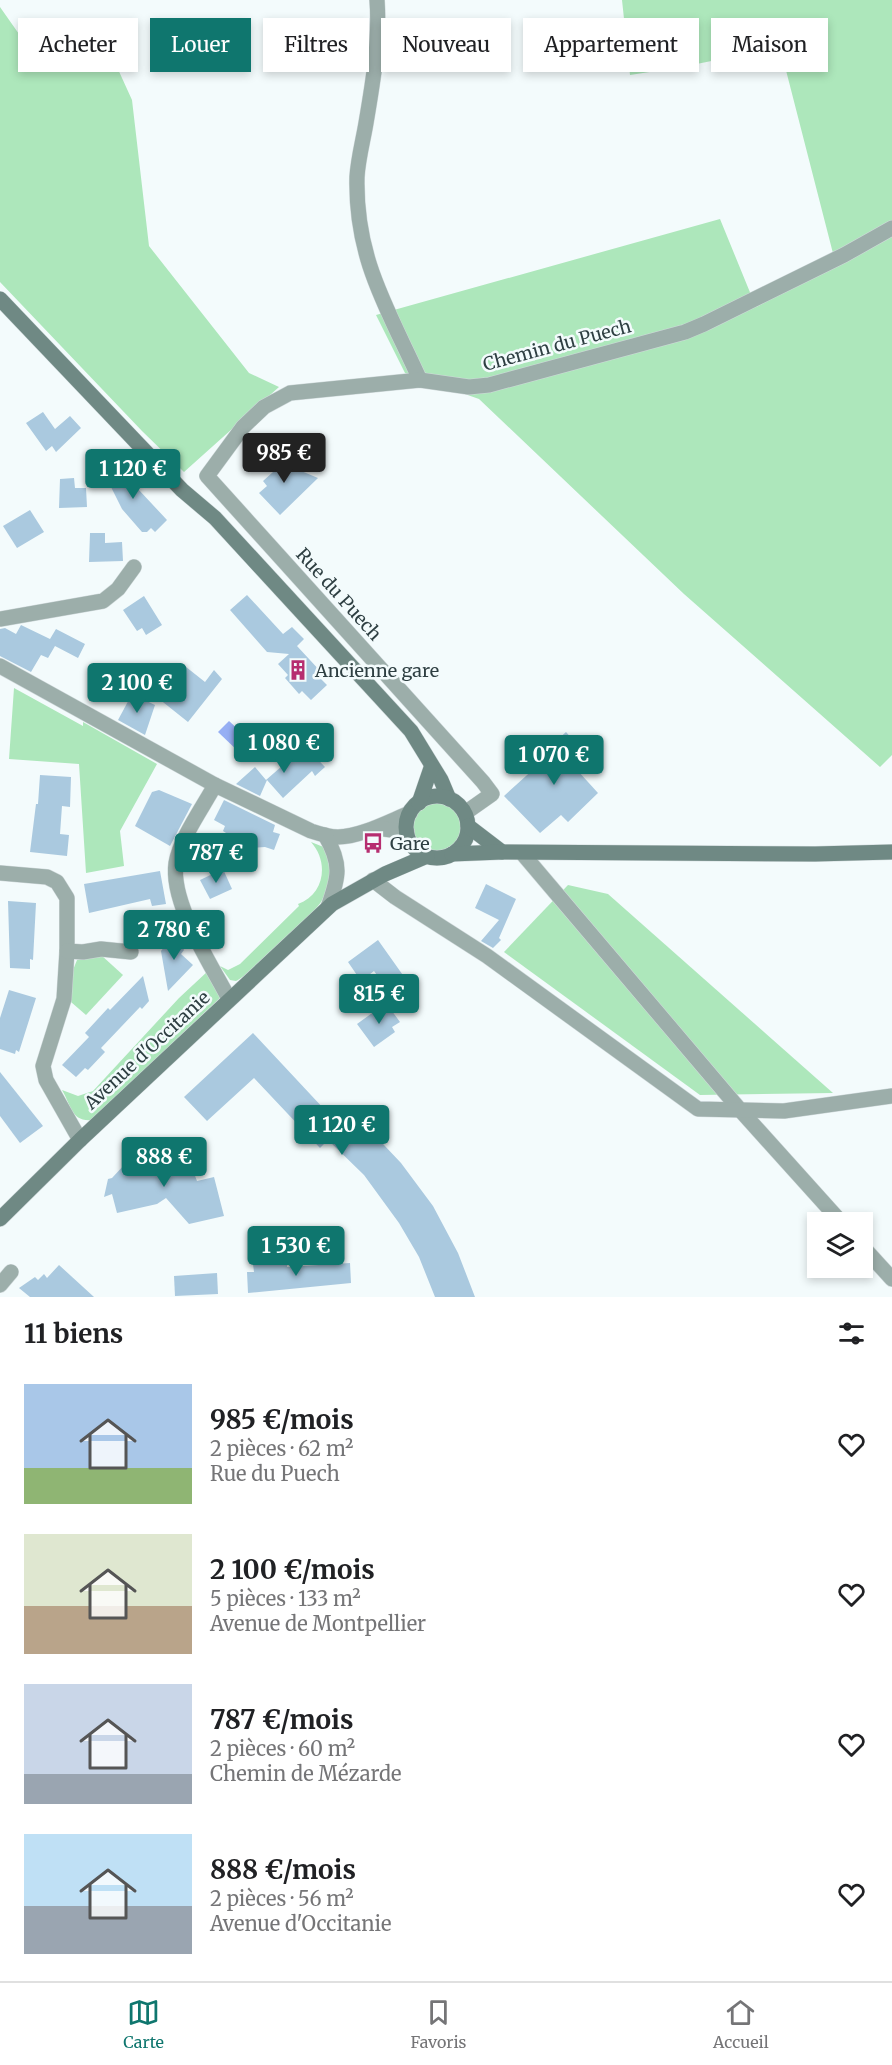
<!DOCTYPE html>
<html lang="fr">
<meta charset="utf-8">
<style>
body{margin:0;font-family:Merriweather,serif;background:#f2f2f2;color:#202124;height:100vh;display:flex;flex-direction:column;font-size:22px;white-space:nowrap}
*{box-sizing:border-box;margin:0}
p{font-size:20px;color:#757577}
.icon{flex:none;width:33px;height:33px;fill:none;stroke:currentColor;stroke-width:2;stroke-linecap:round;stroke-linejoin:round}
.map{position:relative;height:1297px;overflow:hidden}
.side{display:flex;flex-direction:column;background:#fff;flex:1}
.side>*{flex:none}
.top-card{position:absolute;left:18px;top:18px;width:856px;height:54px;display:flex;gap:12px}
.tools{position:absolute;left:807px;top:1212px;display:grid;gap:12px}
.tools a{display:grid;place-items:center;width:66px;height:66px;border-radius:0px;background:#fff;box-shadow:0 3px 9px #0003;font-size:30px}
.price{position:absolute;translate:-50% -51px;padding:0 14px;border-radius:6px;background:#0f766e;color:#fff;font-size:20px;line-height:39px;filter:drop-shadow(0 2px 3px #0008)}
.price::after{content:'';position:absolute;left:50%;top:36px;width:18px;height:14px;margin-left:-9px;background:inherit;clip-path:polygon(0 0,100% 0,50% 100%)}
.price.on{background:#222;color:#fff}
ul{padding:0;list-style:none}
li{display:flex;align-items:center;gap:18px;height:150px;padding:0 24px}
li span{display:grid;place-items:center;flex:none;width:168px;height:120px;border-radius:0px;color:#555}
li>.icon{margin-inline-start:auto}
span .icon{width:72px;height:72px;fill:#fffc;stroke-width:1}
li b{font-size:26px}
h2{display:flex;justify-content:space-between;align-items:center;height:72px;padding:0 24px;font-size:26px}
.tag{padding:0 21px;border-radius:0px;background:#fff;box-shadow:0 3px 9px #0003;font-size:21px;line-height:54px}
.tag.on{background:#0f766e;color:#fff}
.dock{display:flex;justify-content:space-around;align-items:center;height:84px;border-top:2px solid #e0e0e0;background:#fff;font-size:16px;color:#757577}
.dock a{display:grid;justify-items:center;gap:3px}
.dock .on{color:#0f766e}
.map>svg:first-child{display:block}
.green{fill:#ade7bb}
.water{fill:#96aff4}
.building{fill:#aac9df}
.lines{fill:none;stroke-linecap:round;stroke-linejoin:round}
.street-casing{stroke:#d0d9db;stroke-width:16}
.secondary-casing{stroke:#d0d9db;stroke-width:16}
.street{stroke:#9caeaa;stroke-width:15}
.secondary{stroke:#6f8984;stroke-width:15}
.labels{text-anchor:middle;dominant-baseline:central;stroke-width:5;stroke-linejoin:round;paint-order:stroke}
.street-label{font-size:18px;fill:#2e3f42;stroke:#f3fbfc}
.poi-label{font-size:18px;fill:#2e3f42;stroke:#f3fbfc;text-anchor:start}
</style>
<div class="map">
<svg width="892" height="1297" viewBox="0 0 892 1297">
<rect width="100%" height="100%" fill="#f3fbfc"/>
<!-- green -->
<g class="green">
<polygon points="622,0 892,0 892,755 880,767 684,594 479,399 405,373 376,315 720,219 756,307 836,265 780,47 682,67 630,75"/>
<polygon points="0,7 26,44 39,69 102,34 132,100 149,246 249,373 279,387 184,472 142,431 0,282"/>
<polygon points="14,688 83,726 83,722 157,764 120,831 124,866 86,873 79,764 9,759"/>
<circle cx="437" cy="827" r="25"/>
<path d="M311,842l15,6c5,19 5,37 -5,54 -8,13 -71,72 -85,79l-6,-1 -10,-14 8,4 12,-6 59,-58 -1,-2c27,-10 31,-42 13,-62z"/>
<polygon points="568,885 608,894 833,1093 700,1095 504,952"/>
<polygon points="101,955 123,975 86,1015 71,1002 73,970 77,960"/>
<path d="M208,971l14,25 -130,124c-21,2 -21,-15 -30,-30l16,6 15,-5 86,-93z"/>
</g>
<!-- water -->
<polygon class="water" points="229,721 251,741 240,753 218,732"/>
<!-- building -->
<g class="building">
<polygon points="43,412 55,429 70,416 81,428 56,452 52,446 46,451 26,423"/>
<polygon points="251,450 318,478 280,515 259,493 267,486 263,481 273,472"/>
<polygon points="110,459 167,520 155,532 151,528 147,532 142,532 122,509 101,467"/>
<polygon points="74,478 75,488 86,488 87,507 59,508 60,479"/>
<polygon points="30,510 44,532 17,548 3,526"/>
<polygon points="90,533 105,533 105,543 122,542 123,561 89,562"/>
<polygon points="247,595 283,634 292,627 304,639 297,646 322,673 318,676 327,685 311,700 302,691 299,694 285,678 288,675 278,664 289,654 267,652 230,610"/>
<polygon points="144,596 162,625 146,635 142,628 137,631 123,610"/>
<polygon points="21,625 50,639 56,629 85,644 78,658 55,646 48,658 41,655 31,672 0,656 0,629 5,628 16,634"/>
<polygon points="181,663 205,682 214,670 222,679 188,722 134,679 138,673 161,686"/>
<polygon points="132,694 155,705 145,735 118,720"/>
<polygon points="566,732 591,760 578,771 598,793 568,822 561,815 540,833 504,796 537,766 533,762"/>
<polygon points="305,746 325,767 315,776 312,771 283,798 267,780 260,796 236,784 255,767 266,780"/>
<polygon points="40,775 71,777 70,807 62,806 60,834 69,835 67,856 30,852 36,804 38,804"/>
<polygon points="159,790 192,804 170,846 135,826 152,792"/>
<polygon points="224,800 275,825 273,832 280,834 274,850 265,847 249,848 223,831 225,826 214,820"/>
<polygon points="223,869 232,889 210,899 200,880"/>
<polygon points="160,871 166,904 152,906 150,899 89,913 84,884"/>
<polygon points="486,884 516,899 499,938 501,940 493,948 481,941 499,920 475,908"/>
<polygon points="8,901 36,903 33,960 30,959 30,969 10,968"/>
<polygon points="175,931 184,950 181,954 193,965 168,991 161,951 165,946 164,943"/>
<polygon points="378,940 417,995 393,1012 385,1001 392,996 374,971 361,981 348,962"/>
<polygon points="143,976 149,1001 142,1009 140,1007 101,1048 105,1052 88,1070 85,1068 76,1077 62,1065 89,1037 85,1033 108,1008 110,1010"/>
<polygon points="9,990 36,998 19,1052 16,1050 15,1054 0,1049 0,1018"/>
<polygon points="386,1003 400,1022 392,1027 395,1032 374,1047 357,1024"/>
<polygon points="253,1033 353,1140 367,1127 401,1163 433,1206 458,1253 475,1297 435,1297 419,1257 399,1223 364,1175 328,1140 320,1148 254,1078 207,1121 184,1097"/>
<polygon points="0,1072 43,1126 20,1143 0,1116"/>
<polygon points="154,1155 175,1158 187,1169 192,1168 197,1181 214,1177 224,1216 189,1224 166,1198 157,1204 117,1213 112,1194 104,1197 108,1179 112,1178 125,1164 137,1156"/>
<polygon points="287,1263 287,1267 350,1263 351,1283 248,1293 247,1272 254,1272 253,1264"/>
<polygon points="59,1265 94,1297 30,1297 19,1288 35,1277 38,1280 44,1274 47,1278"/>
<polygon points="217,1273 218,1294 175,1296 174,1276"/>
</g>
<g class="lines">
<!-- street casing -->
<g class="street-casing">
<g id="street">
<path d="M377,0c3,41 -4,82 -11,123 -3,18 -8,36 -9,54 -2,82 31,132 63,203"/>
<polyline points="0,619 103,601 118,589 134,567"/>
<path d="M0,666l215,119 96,46c9,3 18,6 27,6 22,0 52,-16 72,-24"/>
<path d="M215,785c-12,22 -35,54 -39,78 -6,40 35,101 53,136"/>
<polyline points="465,813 492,794 483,782 207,476 243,427 264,407 290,393 420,380 469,387 489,385 685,332 704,324 844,255 892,228"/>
<polyline points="376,828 407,832"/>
<path d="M325,835c17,29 14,42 3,72"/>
<polyline points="522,853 741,1111 841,1222"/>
<polyline points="0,873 47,877 57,882 67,898 67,951 64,999 43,1066 46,1080 80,1140"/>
<polyline points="373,880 395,897 487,956 698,1109 784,1111 892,1096"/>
<polyline points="67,951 83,952 101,949 131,952"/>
<polyline points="862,1246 892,1279"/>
<polyline points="0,1285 11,1272"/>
</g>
</g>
<!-- secondary casing -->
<g class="secondary-casing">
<g id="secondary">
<polyline points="0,299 182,490 215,518 411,731 441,780 449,799"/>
<circle cx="437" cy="827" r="31"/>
<polyline points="419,803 431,768"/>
<polyline points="468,826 502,852"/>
<polyline points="452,854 502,852 815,854 892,852"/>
<polyline points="0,1219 80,1140 332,904 385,874 427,856"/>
</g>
</g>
<!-- street -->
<use href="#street" class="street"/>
<!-- secondary -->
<use href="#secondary" class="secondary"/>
</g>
<!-- icons -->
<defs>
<g id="building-bare" transform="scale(1.62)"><path d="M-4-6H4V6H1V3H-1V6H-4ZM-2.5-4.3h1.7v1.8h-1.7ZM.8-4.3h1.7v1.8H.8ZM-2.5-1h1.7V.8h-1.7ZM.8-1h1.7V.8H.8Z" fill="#b62e70" stroke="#f3fbfc" stroke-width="2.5" paint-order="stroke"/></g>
<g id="bus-bare" transform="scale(1.62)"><path d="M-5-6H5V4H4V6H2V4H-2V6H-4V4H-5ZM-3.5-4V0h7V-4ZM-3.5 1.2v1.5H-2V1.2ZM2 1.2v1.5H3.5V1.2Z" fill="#b62e70" stroke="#f3fbfc" stroke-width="2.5" paint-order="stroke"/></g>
</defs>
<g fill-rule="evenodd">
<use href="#building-bare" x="298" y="670"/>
<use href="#bus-bare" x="373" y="843"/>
</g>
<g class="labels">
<!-- street labels -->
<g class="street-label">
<text transform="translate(557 345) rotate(-15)">Chemin du Puech</text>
<text transform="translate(339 594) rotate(48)">Rue du Puech</text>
<text transform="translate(147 1050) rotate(-43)">Avenue d'Occitanie</text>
</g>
<!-- poi labels -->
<g class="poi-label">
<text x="315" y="670">Ancienne gare</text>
<text x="390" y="843">Gare</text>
</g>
</g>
</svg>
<div class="tools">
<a><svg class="icon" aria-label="layers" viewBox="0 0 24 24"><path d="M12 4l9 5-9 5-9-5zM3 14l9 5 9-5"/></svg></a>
</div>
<b class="price on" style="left:284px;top:484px">985 €</b>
<b class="price" style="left:133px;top:500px">1 120 €</b>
<b class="price" style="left:137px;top:714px">2 100 €</b>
<b class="price" style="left:284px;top:774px">1 080 €</b>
<b class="price" style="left:554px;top:786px">1 070 €</b>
<b class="price" style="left:216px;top:884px">787 €</b>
<b class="price" style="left:174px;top:961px">2 780 €</b>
<b class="price" style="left:379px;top:1025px">815 €</b>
<b class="price" style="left:342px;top:1156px">1 120 €</b>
<b class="price" style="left:164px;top:1188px">888 €</b>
<b class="price" style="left:296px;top:1277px">1 530 €</b>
<div class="top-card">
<a class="tag">Acheter</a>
<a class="tag on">Louer</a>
<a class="tag">Filtres</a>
<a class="tag">Nouveau</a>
<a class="tag">Appartement</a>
<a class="tag">Maison</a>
</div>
</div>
<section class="side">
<h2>11 biens<svg class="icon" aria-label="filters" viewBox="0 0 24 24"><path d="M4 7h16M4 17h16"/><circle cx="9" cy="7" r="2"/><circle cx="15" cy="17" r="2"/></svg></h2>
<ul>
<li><span style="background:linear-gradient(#a9c7e8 70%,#8fb573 0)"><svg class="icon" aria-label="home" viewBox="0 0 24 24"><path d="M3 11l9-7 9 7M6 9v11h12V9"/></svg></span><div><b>985 €/mois</b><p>2 pièces · 62 m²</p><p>Rue du Puech</p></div><svg class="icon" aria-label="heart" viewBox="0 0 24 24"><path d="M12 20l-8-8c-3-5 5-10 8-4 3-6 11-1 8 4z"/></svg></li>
<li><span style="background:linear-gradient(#dfe7d0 60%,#b9a48a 0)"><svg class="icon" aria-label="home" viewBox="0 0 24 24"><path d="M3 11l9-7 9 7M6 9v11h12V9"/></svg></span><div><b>2 100 €/mois</b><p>5 pièces · 133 m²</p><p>Avenue de Montpellier</p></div><svg class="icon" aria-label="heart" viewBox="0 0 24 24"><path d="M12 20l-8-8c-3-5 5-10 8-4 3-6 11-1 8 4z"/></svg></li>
<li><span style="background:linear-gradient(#c9d6e8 75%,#9aa5b1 0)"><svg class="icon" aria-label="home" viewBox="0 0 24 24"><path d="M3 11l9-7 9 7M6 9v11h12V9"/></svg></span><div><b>787 €/mois</b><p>2 pièces · 60 m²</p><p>Chemin de Mézarde</p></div><svg class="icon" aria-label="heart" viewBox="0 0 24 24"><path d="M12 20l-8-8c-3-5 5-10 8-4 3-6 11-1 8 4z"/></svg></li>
<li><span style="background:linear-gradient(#bfe0f5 60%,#9aa5b1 0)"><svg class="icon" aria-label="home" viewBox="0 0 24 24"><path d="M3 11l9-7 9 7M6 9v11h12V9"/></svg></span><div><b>888 €/mois</b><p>2 pièces · 56 m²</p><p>Avenue d'Occitanie</p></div><svg class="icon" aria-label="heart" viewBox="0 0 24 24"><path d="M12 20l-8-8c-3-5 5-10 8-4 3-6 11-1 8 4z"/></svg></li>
</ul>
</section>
<nav class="dock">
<a class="on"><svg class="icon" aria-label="map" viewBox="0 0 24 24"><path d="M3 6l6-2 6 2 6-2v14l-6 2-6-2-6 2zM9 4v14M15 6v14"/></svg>Carte</a>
<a><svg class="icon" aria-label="saved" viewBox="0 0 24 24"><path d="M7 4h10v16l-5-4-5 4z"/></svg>Favoris</a>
<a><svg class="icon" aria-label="home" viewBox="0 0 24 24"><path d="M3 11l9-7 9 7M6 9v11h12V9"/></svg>Accueil</a>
</nav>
